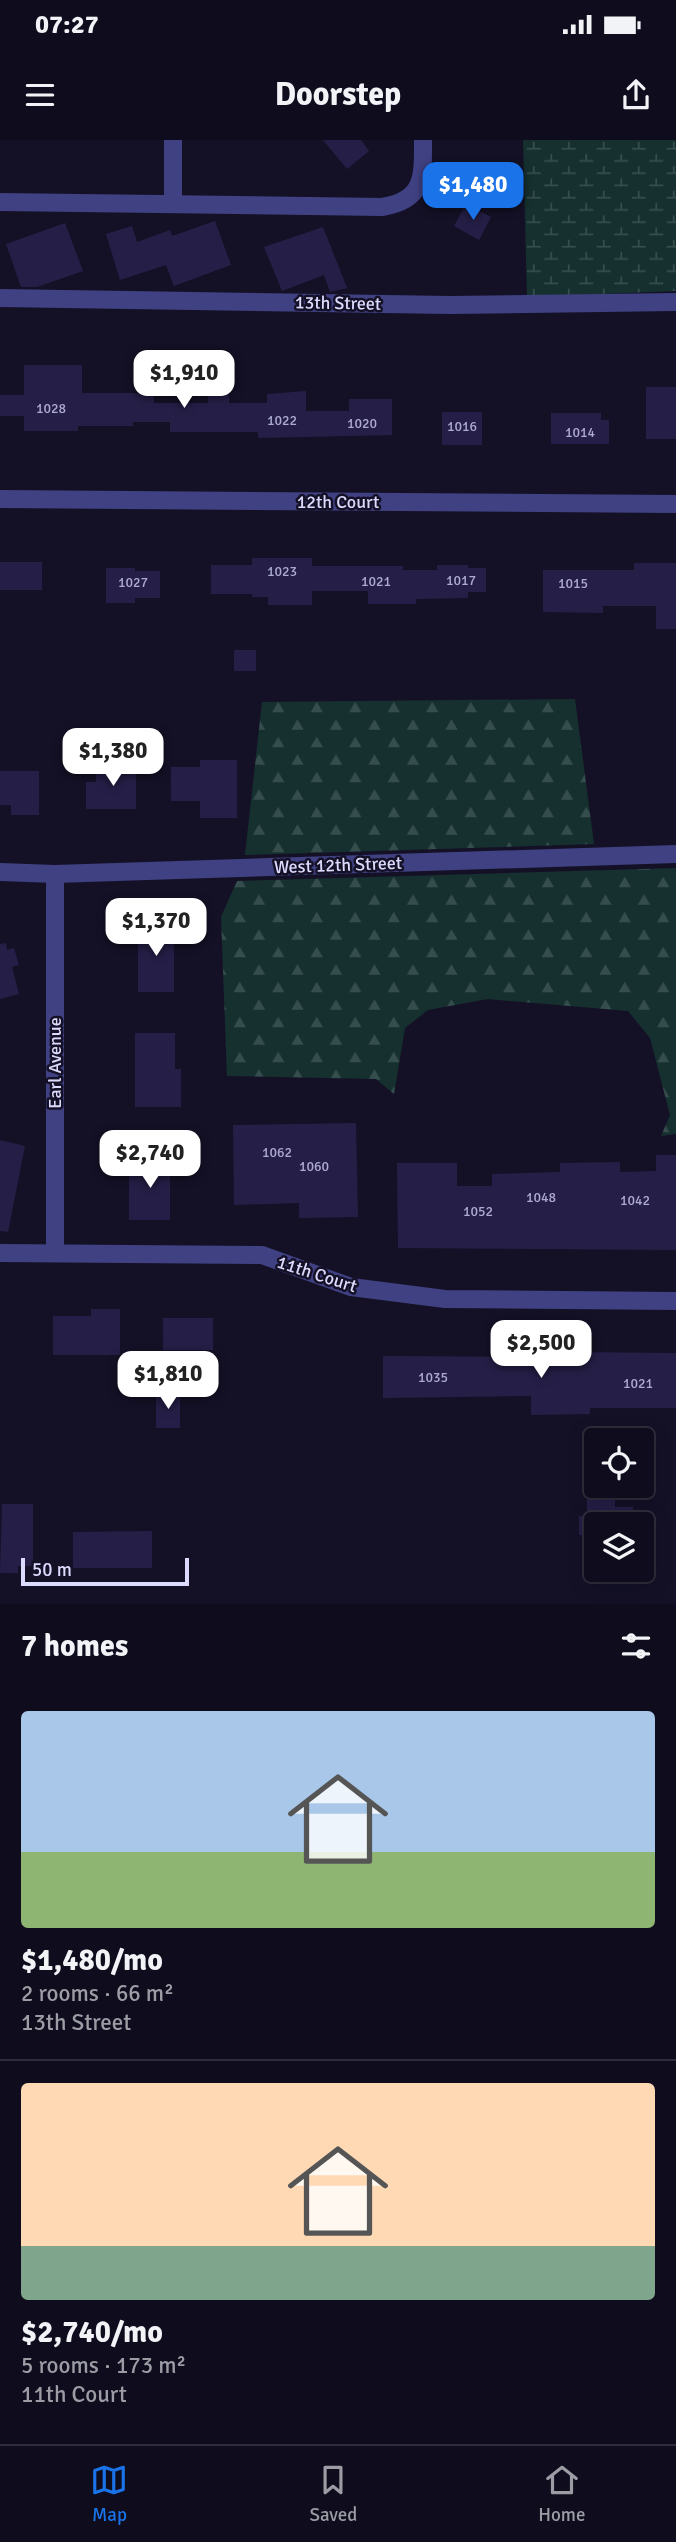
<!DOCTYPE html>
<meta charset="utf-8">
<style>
body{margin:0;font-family:Signika,sans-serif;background:#1d1b2a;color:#f1f3f6;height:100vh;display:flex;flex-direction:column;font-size:26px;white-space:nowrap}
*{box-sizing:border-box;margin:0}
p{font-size:23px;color:#9b9ca4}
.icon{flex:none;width:38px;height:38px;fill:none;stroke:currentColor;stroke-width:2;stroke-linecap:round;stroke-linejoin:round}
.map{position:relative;height:1464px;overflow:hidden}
.side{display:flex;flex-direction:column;background:#0f0d1d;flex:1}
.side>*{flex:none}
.fabs{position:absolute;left:584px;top:1288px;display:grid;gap:14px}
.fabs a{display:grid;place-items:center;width:70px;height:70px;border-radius:7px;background:#0f0d1d;box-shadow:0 4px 18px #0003,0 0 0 2px #2f2d3b;font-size:35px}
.scale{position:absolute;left:21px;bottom:18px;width:168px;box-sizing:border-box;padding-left:7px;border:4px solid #dcdafd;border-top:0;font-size:19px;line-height:24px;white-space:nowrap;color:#dcdafd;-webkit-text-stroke:5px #141127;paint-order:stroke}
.price{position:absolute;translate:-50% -60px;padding:0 16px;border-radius:14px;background:#fff;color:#222;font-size:23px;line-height:46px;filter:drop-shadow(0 2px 4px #0008)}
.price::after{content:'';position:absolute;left:50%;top:42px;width:21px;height:16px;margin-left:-10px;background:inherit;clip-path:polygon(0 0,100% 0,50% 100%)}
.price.active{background:#1a73e8;color:#fff}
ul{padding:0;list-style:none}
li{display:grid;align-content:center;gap:14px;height:371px;padding:0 21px}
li+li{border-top:2px solid #2f2d3b}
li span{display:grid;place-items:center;height:217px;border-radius:7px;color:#555}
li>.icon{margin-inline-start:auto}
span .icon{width:126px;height:126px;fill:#fffc;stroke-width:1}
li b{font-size:30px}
h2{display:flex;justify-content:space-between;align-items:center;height:84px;padding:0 21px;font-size:30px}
.status{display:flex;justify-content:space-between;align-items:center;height:49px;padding:0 35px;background:#0f0d1d;direction:ltr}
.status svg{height:19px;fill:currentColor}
header{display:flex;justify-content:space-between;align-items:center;height:91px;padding:0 21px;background:#0f0d1d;font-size:32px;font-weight:700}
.tab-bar{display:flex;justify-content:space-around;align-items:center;height:98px;border-top:2px solid #2f2d3b;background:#0f0d1d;font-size:19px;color:#9b9ca4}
.tab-bar a{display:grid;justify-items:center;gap:4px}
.tab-bar .active{color:#1a73e8}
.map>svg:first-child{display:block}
.forest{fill:url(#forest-firs)}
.wetland{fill:url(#wetland-marsh)}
.building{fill:#251f47}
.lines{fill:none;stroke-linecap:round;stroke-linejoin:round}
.street{stroke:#404183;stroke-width:18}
.labels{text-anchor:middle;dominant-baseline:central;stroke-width:5;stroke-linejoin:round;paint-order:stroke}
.number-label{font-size:14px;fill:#aeabd0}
.street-label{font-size:18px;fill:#dcdafd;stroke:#141127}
</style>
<div class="status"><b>07:27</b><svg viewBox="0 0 49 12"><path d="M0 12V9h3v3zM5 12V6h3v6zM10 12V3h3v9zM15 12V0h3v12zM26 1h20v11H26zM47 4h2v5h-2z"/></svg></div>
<header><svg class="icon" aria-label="menu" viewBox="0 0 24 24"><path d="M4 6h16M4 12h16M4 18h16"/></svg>Doorstep<svg class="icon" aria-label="share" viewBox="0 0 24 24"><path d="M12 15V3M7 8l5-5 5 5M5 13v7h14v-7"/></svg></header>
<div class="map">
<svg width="676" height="1464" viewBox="0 0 676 1464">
<defs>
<pattern id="forest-firs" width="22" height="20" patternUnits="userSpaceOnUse" patternTransform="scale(1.75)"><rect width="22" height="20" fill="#15302e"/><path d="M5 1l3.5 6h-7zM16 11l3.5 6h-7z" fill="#364d4d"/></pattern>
<pattern id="wetland-marsh" width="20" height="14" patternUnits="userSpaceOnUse" patternTransform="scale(1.75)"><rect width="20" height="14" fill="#15302e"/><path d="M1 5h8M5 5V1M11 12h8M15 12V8" fill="none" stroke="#364d4d"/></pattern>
</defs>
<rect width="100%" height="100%" fill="#141127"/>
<!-- forest -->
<g class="forest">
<polygon points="575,559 594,704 245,715 262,562"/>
<polygon points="676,728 676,994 661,996 670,975 650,898 628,871 488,859 428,870 405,888 394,954 376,939 227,936 221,777 237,741"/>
</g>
<!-- wetland -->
<polygon class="wetland" points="523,0 676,0 676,151 527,157"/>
<!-- building -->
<g class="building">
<polygon points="323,0 361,0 369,11 347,29"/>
<polygon points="466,64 491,77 479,100 454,86"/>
<polygon points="215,81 231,125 174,146 166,125 120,140 106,94 132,86 137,102 170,90 172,96"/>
<polygon points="65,83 83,131 37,147 21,147 6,104"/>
<polygon points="323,87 347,148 330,152 324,135 282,151 264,107"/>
<polygon points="24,225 82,225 82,253 154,253 154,263 208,263 208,249 229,249 229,263 267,263 267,254 306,251 306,271 349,271 349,259 392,259 392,295 258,298 258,292 170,292 170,282 133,282 133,286 78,286 78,291 24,291 24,276 0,276 0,255 24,255"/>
<rect x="646" y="247" width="30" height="52"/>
<rect x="442" y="272" width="40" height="33"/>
<polygon points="551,273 601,273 601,280 609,280 609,304 551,304"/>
<polygon points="252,418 312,418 312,426 403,426 403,430 437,430 437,425 468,425 468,428 486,428 486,452 468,452 468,458 416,459 416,464 368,464 368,451 312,451 312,465 268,465 268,457 252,457 252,454 211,454 211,425 252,425"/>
<rect x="0" y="422" width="42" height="28"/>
<polygon points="634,423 676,423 676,489 656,489 656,466 603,466 603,473 543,472 543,430 634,430"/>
<polygon points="106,428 135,428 135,431 160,431 160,458 135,458 135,463 106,463"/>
<rect x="234" y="510" width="22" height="21"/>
<polygon points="200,620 237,620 237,678 200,678 200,661 171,661 171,627 200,627"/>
<polygon points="96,625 136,625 136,669 86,669 86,642 96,642"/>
<polygon points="0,631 39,631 39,675 11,675 11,665 0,665"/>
<rect x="138" y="783" width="36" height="69"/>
<polygon points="6,803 7,810 14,808 19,825 12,827 19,854 0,859 0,804"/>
<polygon points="135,893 175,893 175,929 181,929 181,967 135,967"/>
<polygon points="356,983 358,1077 299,1078 299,1063 234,1065 233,985"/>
<polygon points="0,1000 25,1006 8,1092 0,1091"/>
<polygon points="656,1015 676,1015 676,1110 398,1108 397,1023 457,1023 457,1046 492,1046 492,1034 560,1032 560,1023 620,1022 620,1032 656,1031"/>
<rect x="129" y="1021" width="41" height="59"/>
<polygon points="91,1169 120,1169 120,1215 53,1215 53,1176 91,1176"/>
<rect x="163" y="1178" width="50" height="32"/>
<polygon points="570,1212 676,1213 676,1268 590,1268 590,1274 531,1275 531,1256 383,1258 383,1216 531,1217 531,1214"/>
<rect x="156" y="1255" width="24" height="33"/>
<polygon points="587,1346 615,1346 615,1367 633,1367 633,1384 597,1384 597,1395 579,1395 579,1376 587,1376"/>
<polygon points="2,1364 33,1364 33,1426 18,1426 18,1433 0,1433"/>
<polygon points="152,1391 152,1428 73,1428 73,1392"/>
</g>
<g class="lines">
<!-- street -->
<g class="street">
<path d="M0,62l382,5c43,-7 41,-31 41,-67"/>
<polyline points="173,64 173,0"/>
<polyline points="0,158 450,165 676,162"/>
<polyline points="0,359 676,364"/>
<polyline points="0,732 55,734 676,714"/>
<polyline points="55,734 55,1112"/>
<polyline points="0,1113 262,1115 351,1147 445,1159 676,1161"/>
</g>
</g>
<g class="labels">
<!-- number labels -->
<g class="number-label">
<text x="51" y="268">1028</text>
<text x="282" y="280">1022</text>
<text x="362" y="283">1020</text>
<text x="462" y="286">1016</text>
<text x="580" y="292">1014</text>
<text x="282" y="431">1023</text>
<text x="461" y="440">1017</text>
<text x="376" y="441">1021</text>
<text x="133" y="442">1027</text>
<text x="573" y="443">1015</text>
<text x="277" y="1012">1062</text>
<text x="314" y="1026">1060</text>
<text x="541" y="1057">1048</text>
<text x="635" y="1060">1042</text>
<text x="478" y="1071">1052</text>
<text x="433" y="1237">1035</text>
<text x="638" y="1243">1021</text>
</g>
<!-- street labels -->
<g class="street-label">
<text transform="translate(338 163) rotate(1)">13th Street</text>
<text x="338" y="362">12th Court</text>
<text transform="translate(338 725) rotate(-2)">West 12th Street</text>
<text transform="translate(55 923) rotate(-90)">Earl Avenue</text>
<text transform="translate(317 1134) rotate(18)">11th Court</text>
</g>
</g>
</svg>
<div class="fabs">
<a><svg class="icon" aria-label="locate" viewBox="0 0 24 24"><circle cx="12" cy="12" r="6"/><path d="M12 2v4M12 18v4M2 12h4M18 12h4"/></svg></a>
<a><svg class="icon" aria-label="layers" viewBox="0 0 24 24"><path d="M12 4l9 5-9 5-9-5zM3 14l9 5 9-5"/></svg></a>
</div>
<div class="scale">50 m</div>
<b class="price active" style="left:473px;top:82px">$1,480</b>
<b class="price" style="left:184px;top:270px">$1,910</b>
<b class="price" style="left:113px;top:648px">$1,380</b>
<b class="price" style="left:156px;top:818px">$1,370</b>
<b class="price" style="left:150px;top:1050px">$2,740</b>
<b class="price" style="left:541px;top:1240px">$2,500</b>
<b class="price" style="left:168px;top:1271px">$1,810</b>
</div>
<section class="side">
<h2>7 homes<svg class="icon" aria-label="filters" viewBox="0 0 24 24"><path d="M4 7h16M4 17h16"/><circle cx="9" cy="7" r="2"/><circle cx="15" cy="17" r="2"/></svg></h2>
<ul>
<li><span style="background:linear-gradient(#a9c7e8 65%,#8fb573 0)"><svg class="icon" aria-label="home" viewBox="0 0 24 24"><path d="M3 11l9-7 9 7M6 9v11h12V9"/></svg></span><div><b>$1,480/mo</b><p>2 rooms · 66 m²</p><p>13th Street</p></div></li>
<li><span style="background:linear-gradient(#ffd9b3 75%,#7fa58c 0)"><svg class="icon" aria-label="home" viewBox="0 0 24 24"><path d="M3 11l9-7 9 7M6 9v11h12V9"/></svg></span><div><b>$2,740/mo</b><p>5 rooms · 173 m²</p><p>11th Court</p></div></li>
</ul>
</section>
<nav class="tab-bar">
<a class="active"><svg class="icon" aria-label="map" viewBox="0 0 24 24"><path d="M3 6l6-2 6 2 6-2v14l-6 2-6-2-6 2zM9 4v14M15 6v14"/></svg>Map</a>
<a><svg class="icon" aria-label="saved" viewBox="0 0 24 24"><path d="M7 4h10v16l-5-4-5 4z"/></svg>Saved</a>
<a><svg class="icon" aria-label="home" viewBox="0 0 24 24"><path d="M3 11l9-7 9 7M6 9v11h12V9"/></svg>Home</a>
</nav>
